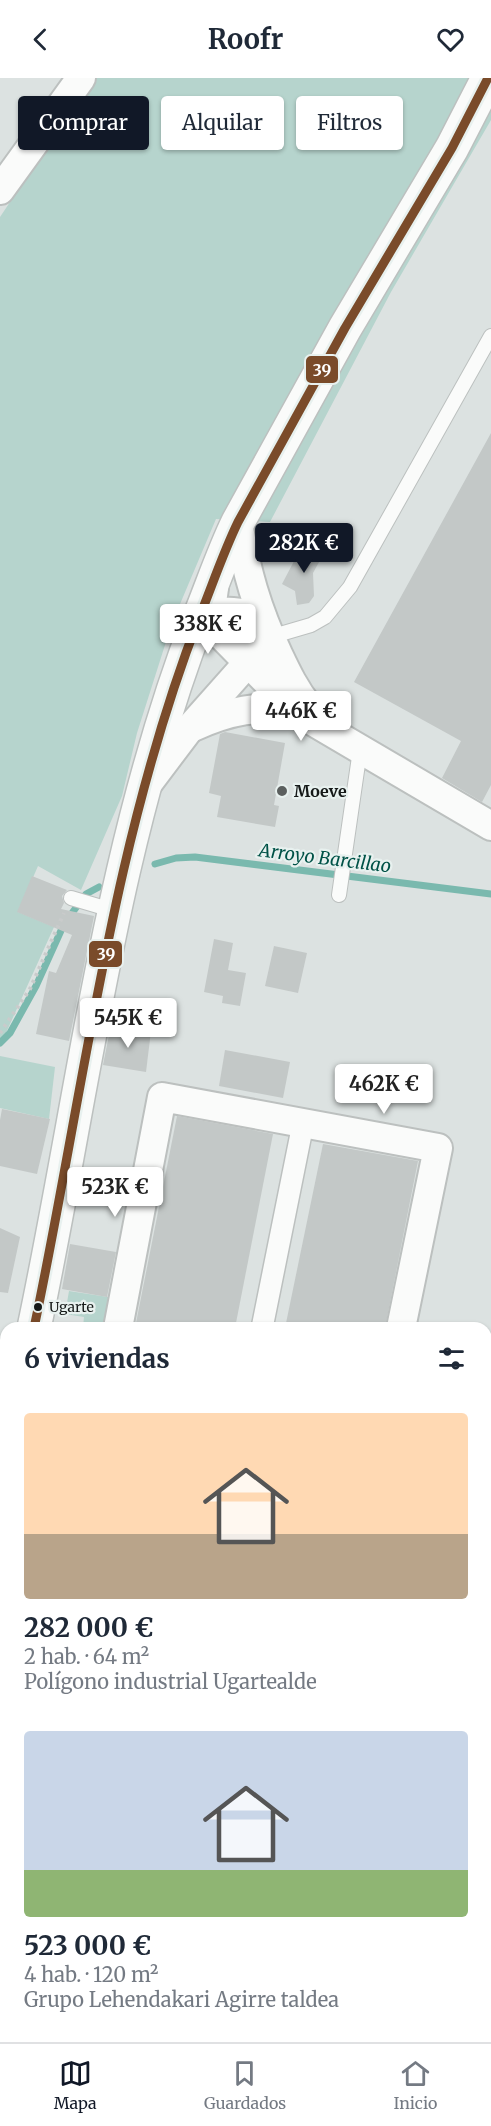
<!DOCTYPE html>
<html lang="es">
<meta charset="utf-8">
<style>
body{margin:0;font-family:Merriweather,serif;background:#f2f2f3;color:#1f2937;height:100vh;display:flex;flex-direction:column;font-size:22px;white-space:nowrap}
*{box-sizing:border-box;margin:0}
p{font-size:20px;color:#747a83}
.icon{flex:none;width:33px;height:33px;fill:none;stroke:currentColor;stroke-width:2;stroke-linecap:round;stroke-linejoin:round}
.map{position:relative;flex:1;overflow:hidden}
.sheet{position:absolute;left:0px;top:1244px;width:492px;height:722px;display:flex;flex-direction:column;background:#fff;border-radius:18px 18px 0 0;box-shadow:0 2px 4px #0004}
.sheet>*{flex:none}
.top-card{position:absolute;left:18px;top:18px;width:456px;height:54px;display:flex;gap:12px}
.price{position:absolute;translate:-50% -51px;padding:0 14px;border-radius:6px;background:#fff;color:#222;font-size:20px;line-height:39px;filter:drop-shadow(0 2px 3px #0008)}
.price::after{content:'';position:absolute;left:50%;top:36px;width:18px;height:14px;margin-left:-9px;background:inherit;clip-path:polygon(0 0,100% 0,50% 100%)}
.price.selected{background:#111827;color:#fff}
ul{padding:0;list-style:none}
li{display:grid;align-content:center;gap:12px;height:318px;padding:0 24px}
li span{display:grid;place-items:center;height:186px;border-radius:6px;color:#555}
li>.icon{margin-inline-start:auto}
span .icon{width:108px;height:108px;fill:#fffc;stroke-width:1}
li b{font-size:26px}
h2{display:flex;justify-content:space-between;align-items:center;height:72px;padding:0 24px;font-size:26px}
.tag{padding:0 21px;border-radius:6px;background:#fff;box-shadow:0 2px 4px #0004;font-size:21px;line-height:54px}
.tag.selected{background:#111827;color:#fff}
header{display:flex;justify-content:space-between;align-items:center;height:78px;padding:0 24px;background:#fff;font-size:27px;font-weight:700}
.tabs{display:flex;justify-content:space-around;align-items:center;height:84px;border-top:2px solid #e0e1e3;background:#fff;font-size:16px;color:#747a83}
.tabs a{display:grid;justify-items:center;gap:3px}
.tabs .selected{color:#111827}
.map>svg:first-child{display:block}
.green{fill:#b6d4cd}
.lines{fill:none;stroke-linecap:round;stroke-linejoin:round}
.stream{stroke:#7ab9ae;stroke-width:7}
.building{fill:#c3c8c7}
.tertiary-tunnel{stroke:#b4bab9;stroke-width:33;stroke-dasharray:33 16;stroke-linecap:butt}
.service-casing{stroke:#bcc0bf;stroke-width:16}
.pedestrian-casing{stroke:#bcc0bf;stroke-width:24}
.minor-casing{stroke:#bcc0bf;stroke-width:32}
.tertiary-casing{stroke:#bcc0bf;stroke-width:36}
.motorway-casing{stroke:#8b9a97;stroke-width:36}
.path{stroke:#c9cbcb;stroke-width:4;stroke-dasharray:3 4.5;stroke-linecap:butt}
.service{stroke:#fafbfa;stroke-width:14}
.pedestrian{stroke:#fafbfa;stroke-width:21}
.minor{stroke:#fafbfa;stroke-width:28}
.tertiary{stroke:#fafbfa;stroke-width:33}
.motorway{stroke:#c5d1cf;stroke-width:33}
.bus-1-casing{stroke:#e8f1ef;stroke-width:14}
.bus-1{stroke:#7a4b2a;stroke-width:9}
.poi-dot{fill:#5b5f5e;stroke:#e8f1ef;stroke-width:2}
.bus-dot{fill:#151918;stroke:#e8f1ef;stroke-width:2}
.labels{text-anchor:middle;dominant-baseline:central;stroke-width:4.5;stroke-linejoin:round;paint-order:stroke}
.bus-label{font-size:14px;fill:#151918;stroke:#e8f1ef;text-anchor:start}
.poi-label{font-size:16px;font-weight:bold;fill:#151918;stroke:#e8f1ef;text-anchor:start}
.water-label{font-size:18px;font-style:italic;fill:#005247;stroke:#e8f1ef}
.line-badge{stroke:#e8f1ef;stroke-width:2}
.badge-label{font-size:16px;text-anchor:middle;font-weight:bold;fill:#fff}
</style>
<header><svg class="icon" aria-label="back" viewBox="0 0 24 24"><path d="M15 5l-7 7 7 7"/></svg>Roofr<svg class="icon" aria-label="heart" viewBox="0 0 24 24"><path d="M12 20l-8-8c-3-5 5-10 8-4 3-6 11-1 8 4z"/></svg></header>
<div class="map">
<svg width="491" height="1964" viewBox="0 0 491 1964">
<rect width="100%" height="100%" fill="#dce2e1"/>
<!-- green -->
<g class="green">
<polygon points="93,0 491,0 491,42 391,214 270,444 216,441 172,545 137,655 122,718 81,812 38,788 18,834 54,849 0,968 0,139"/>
<polygon points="0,978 55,989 49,1041 0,1030"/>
<polygon points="69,1213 108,1219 104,1249 83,1249 84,1239 65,1236"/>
<polygon points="6,1489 6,1542 0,1541 0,1523"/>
<polygon points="6,1762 6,1959 338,1959 337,1964 0,1964 0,1766"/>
</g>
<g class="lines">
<!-- stream -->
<g class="stream">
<polyline points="155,786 176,780 195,779 491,816"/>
<polyline points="0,965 10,955 36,908 64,846 86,816 99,809"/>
<polyline points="310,1964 311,1959"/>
</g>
</g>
<!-- building -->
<g class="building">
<polygon points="491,355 491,707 482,724 442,700 461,663 354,604"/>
<polygon points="304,464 324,475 313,495 314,518 309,525 297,527 295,513 282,506"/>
<polygon points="225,654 285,665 274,727 279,728 275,749 217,739 221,718 209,715 220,656"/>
<polygon points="32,798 67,812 62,818 64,825 61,831 94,838 69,963 36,956 49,893 56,895 72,857 17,834"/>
<polygon points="214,861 233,865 228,892 246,895 240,928 222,925 223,918 204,914"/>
<polygon points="274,868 307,875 298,915 265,908"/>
<polygon points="111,947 151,953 146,994 103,987"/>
<polygon points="225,972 290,984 283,1020 219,1008"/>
<polygon points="2,1031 50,1041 37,1096 0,1088 0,1042"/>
<polygon points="177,1038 273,1056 235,1250 135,1250"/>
<polygon points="323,1066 418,1083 385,1250 285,1250"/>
<polygon points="0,1150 20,1159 8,1215 0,1214"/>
<polygon points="70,1166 116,1174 107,1219 62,1211"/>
</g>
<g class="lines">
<!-- tertiary-tunnel -->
<polyline class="tertiary-tunnel" points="486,1551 491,1550"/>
<!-- service casing -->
<g class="service-casing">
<g id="service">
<polyline points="270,559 311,547 325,539 350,509 491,258"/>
<polyline points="339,817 360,672"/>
<polyline points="71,820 115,833"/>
</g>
</g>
<!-- pedestrian casing -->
<g class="pedestrian-casing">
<polyline id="pedestrian" points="262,1250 303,1046"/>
</g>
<!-- minor casing -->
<g class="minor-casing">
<g id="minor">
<polyline points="0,112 81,0"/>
<path d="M238,444c8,49 19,87 40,132 9,19 17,36 30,52"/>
<polyline points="214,510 210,539 219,555 297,634 491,748"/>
<path d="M200,550c16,-24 38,-16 62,-11"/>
<path d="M193,649c35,-16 67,-23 104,-15"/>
<polyline points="149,704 189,651 260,571"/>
<polyline points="118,1250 162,1019 438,1070 401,1250"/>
<polyline points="0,1357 6,1359"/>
</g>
</g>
<!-- tertiary casing -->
<g class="tertiary-casing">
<g id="tertiary">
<path d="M34,1250c50,-237 77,-483 165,-710 13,-32 24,-65 39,-96l107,-194 107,-180 36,-70"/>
<polyline points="0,1416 6,1385"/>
<polyline points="0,1599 6,1604"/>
</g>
</g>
<!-- motorway casing -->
<g class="motorway-casing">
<g id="motorway">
<polyline points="486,1383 491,1367"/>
<polyline points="486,1435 491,1410"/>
<polyline points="486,1916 491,1853"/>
<polyline points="365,1964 366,1959"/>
<polyline points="427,1964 428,1959"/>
<polyline points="482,1964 482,1959"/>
</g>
</g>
<!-- path -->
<g class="path">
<polyline points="0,955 30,911 64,835"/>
<polyline points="83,1246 93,1248"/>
</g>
<!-- service -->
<use href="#service" class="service"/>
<!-- pedestrian -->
<use href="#pedestrian" class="pedestrian"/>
<!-- minor -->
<use href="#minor" class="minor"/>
<!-- tertiary -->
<use href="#tertiary" class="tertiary"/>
<!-- motorway -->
<use href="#motorway" class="motorway"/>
<!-- bus-1 casing -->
<g class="bus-1-casing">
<path id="bus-1" d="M34,1250c50,-237 77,-483 165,-710 13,-32 24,-65 39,-96l107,-194 107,-180 36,-70"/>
</g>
<!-- bus-1 -->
<use href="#bus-1" class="bus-1"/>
</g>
<!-- markers -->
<circle class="poi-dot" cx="282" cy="713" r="6"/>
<circle class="bus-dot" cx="38" cy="1229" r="5"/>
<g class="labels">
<!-- bus labels -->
<g class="bus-label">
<text x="49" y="1229">Ugarte</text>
</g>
<!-- poi labels -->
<g class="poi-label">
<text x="294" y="713">Moeve</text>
</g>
<!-- water labels -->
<g class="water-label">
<text transform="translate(325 780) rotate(7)">Arroyo Barcillao</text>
</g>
</g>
<g class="line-badge">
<rect x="305" y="277" width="34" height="29" rx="6" fill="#7a4b2a"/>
<rect x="88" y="862" width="35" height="28" rx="6" fill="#7a4b2a"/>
</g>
<g class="badge-label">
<text x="322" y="298">39</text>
<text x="106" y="882">39</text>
</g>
</svg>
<b class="price selected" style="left:304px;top:496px">282K €</b>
<b class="price" style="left:208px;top:577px">338K €</b>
<b class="price" style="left:301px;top:664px">446K €</b>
<b class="price" style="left:128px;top:971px">545K €</b>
<b class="price" style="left:384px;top:1037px">462K €</b>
<b class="price" style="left:115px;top:1140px">523K €</b>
<div class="top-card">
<a class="tag selected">Comprar</a>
<a class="tag">Alquilar</a>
<a class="tag">Filtros</a>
</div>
<section class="sheet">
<h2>6 viviendas<svg class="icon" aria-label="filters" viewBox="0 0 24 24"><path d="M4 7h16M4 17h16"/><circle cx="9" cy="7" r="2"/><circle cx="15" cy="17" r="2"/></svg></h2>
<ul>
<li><span style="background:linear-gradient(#ffd9b3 65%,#b9a48a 0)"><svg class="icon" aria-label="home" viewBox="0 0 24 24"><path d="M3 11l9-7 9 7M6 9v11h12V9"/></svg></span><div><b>282 000 €</b><p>2 hab. · 64 m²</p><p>Polígono industrial Ugartealde</p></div></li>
<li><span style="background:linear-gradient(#c9d6e8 75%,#8fb573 0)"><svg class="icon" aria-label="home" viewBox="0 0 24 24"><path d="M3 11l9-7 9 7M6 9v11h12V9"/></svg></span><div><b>523 000 €</b><p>4 hab. · 120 m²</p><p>Grupo Lehendakari Agirre taldea</p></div></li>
</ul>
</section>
</div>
<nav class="tabs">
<a class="selected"><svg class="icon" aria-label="map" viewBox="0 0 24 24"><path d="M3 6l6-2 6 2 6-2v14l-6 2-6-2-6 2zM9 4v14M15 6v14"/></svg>Mapa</a>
<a><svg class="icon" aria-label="saved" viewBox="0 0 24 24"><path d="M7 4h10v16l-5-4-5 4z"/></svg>Guardados</a>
<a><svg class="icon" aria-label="home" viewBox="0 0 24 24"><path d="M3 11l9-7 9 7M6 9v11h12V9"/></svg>Inicio</a>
</nav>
